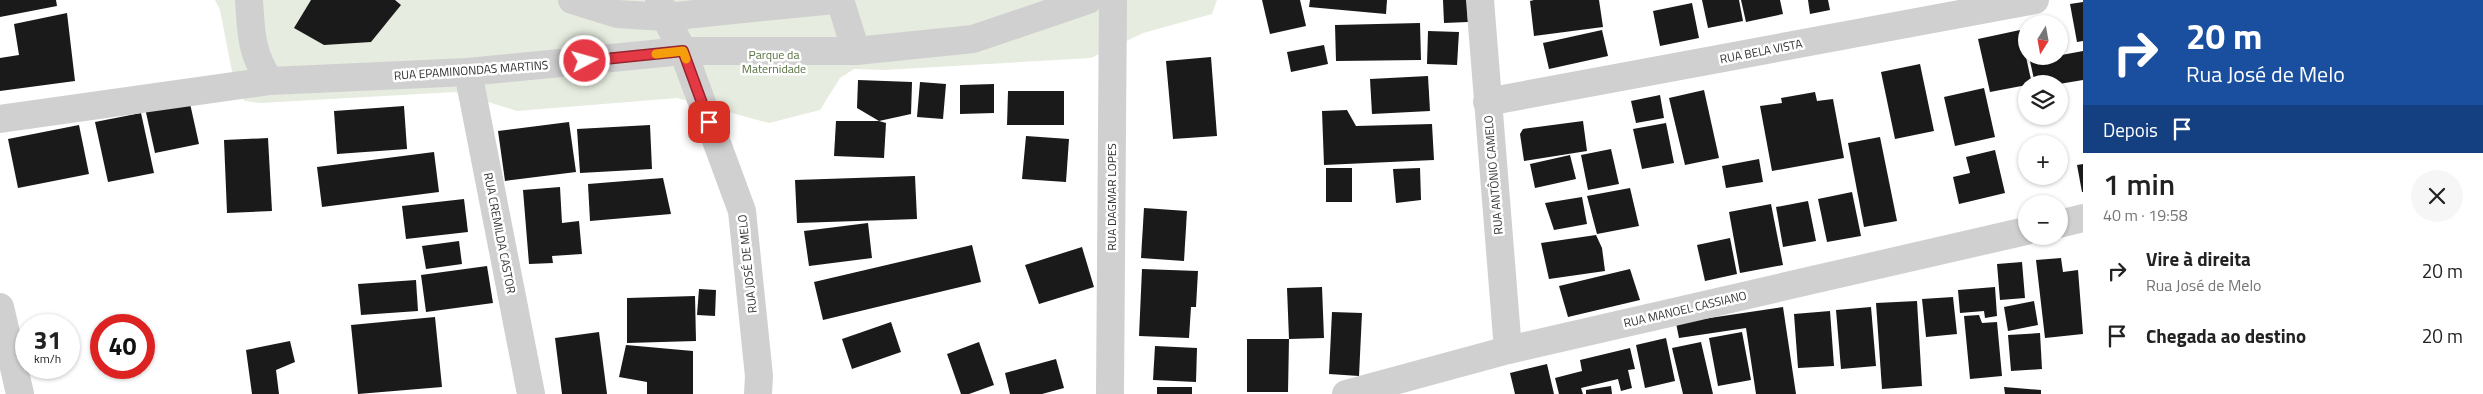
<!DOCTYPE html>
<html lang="pt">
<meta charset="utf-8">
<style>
:root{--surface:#fff;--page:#f6f6f6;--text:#222;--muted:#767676}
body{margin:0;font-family:"Titillium Web",sans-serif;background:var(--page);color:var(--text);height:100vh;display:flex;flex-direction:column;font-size:19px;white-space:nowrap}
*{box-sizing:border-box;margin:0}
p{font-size:16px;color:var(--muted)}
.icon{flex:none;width:28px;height:28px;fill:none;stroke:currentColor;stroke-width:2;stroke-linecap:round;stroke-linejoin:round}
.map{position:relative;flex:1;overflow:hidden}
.side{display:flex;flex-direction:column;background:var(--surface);width:400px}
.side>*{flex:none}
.hud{background:#1a4fa0;color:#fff;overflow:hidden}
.needle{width:32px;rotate:191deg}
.tools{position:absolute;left:2018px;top:15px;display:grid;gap:10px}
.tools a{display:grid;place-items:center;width:50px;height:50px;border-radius:50%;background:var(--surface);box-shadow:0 1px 4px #0004;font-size:25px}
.speed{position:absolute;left:15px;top:314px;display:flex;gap:10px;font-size:25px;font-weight:700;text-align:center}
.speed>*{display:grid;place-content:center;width:65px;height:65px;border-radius:50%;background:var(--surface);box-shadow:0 1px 4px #0004;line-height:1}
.speed small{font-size:12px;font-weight:400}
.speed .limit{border:8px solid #d22;background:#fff;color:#111}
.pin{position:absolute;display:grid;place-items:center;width:42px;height:42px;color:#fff;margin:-21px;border-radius:10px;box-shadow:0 2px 8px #0006}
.me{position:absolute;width:55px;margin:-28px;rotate:84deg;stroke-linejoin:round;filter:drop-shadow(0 0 4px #0008)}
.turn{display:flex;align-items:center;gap:18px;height:105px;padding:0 20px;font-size:22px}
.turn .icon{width:65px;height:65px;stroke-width:2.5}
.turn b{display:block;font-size:35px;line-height:42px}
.then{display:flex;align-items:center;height:48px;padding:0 20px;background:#0003;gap:10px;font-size:19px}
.round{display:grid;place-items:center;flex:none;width:52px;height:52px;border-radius:26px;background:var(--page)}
.head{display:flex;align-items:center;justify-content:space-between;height:85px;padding:0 20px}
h1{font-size:30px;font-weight:600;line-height:38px}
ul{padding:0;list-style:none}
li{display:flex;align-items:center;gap:15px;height:65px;padding:0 20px}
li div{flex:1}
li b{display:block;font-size:19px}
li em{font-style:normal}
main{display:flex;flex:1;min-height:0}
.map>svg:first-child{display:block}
.green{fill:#e6ecdf}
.building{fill:#1a1a1a}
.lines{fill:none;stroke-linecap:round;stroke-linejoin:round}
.minor{stroke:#d0d0d0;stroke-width:28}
.route-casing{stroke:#96252e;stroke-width:12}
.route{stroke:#e63946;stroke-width:9}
.slow{stroke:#f59e0b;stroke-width:9}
.labels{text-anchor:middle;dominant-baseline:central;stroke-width:5;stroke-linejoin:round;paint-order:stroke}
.street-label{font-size:12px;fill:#333;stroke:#fff}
.park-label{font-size:12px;fill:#56703f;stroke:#fff}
</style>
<main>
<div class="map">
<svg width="2083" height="394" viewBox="0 0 2083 394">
<rect width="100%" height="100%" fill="#fff"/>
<path class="green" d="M 215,0 L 1217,0 L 1212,14 L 1143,33 L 1091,58 L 884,70 L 854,69 L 840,78 L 820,110 L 769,123 L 677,98 L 517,111 L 455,92 L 260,103 L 245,101 L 236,92 L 220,10 Z"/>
<g class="building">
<path d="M 0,0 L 56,0 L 57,6 L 0,17 Z"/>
<path d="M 311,0 L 395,0 L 401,5 L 371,42 L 324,45 L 294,28 Z"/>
<path d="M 1262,0 L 1300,0 L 1306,26 L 1270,34 Z"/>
<path d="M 1310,0 L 1387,0 L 1386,14 L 1309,7 Z"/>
<path d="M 1443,0 L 1467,0 L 1468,22 L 1444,23 Z"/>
<path d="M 1534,0 L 1599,0 L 1603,27 L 1534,36 L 1530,1 Z"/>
<path d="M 1702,0 L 1739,0 L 1743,21 L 1708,28 Z"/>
<path d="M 1741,0 L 1780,0 L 1783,14 L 1746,22 Z"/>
<path d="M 1808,0 L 1828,0 L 1830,10 L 1810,14 Z"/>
<path d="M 2083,2 L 2083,41 L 2077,42 L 2070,4 Z"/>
<path d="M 1692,3 L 1699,38 L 1660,46 L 1653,11 Z"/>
<path d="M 67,13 L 75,81 L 0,91 L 0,58 L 19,55 L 14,24 Z"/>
<path d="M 1420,23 L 1421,60 L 1336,61 L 1335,25 Z"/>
<path d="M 1602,30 L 1608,56 L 1549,69 L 1543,43 Z"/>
<path d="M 2020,30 L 2032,84 L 1990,92 L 1978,39 Z"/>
<path d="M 1428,31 L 1459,32 L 1457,65 L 1427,64 Z"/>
<path d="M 1324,45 L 1328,64 L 1291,72 L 1287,52 Z"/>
<path d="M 2083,51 L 2083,80 L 2059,84 L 2035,84 L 2030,61 Z"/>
<path d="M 1211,57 L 1217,136 L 1173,139 L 1166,61 Z"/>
<path d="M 1920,64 L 1934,131 L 1895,139 L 1881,72 Z"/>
<path d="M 1428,76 L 1430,111 L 1372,114 L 1370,79 Z"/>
<path d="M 858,80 L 912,82 L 911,114 L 879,121 L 857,108 Z"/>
<path d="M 920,82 L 946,84 L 943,119 L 917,117 Z"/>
<path d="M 994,84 L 994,113 L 960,114 L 960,85 Z"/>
<path d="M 1984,88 L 1995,137 L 1955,146 L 1944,97 Z"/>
<path d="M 1704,90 L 1719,158 L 1685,165 L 1669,98 Z"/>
<path d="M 1008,91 L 1064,91 L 1064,125 L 1007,125 Z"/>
<path d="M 1815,92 L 1817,101 L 1833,99 L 1844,158 L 1772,171 L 1760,106 L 1782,103 L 1781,98 Z"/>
<path d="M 1660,95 L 1664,118 L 1636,123 L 1631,101 Z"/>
<path d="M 189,99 L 199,144 L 155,153 L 145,108 Z"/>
<path d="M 404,106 L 407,149 L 337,154 L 334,111 Z"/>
<path d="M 1347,110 L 1356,126 L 1432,124 L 1434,160 L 1324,165 L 1322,111 Z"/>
<path d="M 141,113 L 154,173 L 108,182 L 95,122 Z"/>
<path d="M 836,121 L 879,121 L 886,123 L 884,158 L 834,156 Z"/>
<path d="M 1583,121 L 1587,151 L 1524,161 L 1520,134 L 1523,129 Z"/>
<path d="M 569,122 L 576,172 L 505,181 L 498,131 Z"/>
<path d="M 1666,123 L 1674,163 L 1642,169 L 1633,129 Z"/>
<path d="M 79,125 L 89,174 L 18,188 L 8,139 Z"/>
<path d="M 650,125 L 652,169 L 580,173 L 577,129 Z"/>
<path d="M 1026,136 L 1069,139 L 1066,182 L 1022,179 Z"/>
<path d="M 1880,137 L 1897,221 L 1864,227 L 1848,143 Z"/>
<path d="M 268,138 L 272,211 L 227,213 L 224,140 Z"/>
<path d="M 1611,149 L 1619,184 L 1588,190 L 1581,155 Z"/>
<path d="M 1995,150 L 2005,193 L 1959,204 L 1953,177 L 1970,173 L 1966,157 Z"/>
<path d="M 434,152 L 439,192 L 322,207 L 317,167 Z"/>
<path d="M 1570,155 L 1576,179 L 1535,188 L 1530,164 Z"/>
<path d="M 1759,159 L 1763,182 L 1726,188 L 1722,166 Z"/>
<path d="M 2083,164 L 2083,192 L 2082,192 L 2077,165 Z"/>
<rect x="1326" y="168" width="26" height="34"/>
<path d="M 1420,168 L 1421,200 L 1396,203 L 1393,169 Z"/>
<path d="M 915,176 L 917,219 L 797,223 L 795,180 Z"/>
<path d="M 663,178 L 671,214 L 590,221 L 588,184 Z"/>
<path d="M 560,187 L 562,223 L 579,221 L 582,254 L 552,256 L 553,263 L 529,264 L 523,190 Z"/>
<path d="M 1630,188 L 1639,226 L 1597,234 L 1587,196 Z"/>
<path d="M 1852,192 L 1861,236 L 1827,242 L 1818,199 Z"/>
<path d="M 1582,197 L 1587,224 L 1554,230 L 1545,203 Z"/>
<path d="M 464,199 L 468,232 L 406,239 L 402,206 Z"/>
<path d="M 1808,201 L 1816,241 L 1783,247 L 1776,207 Z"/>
<path d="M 1771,204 L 1783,265 L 1740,273 L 1729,212 Z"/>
<path d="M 1144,208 L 1187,211 L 1184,261 L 1141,258 Z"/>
<path d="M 868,223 L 872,258 L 809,266 L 804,231 Z"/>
<path d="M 1596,235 L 1602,248 L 1605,271 L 1549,279 L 1541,243 Z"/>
<path d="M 1730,238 L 1737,274 L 1705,281 L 1697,245 Z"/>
<path d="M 459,241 L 462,264 L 426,269 L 422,246 Z"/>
<path d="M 972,245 L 981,282 L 823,320 L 814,282 Z"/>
<path d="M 1082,247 L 1094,287 L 1039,304 L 1025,265 Z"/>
<path d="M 2061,258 L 2063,272 L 2078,270 L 2083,334 L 2045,338 L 2036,260 Z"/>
<path d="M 2022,262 L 2025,298 L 2000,300 L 1997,264 Z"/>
<path d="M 487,266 L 493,303 L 426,312 L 421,275 Z"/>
<path d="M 1142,269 L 1198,271 L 1196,307 L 1191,307 L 1189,338 L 1139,336 Z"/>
<path d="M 1630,269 L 1640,300 L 1568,317 L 1559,286 Z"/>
<path d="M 416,280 L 418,311 L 361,315 L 358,284 Z"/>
<path d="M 1322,287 L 1324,338 L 1289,339 L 1287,288 Z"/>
<path d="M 1995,287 L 1997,316 L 1985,318 L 1984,311 L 1960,313 L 1958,290 Z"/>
<path d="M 699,289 L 716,290 L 715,316 L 697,315 Z"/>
<path d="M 695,296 L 696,341 L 627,343 L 627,298 Z"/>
<path d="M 1953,297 L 1957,334 L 1926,337 L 1922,299 Z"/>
<path d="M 1917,301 L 1922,386 L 1882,389 L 1876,303 Z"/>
<path d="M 2034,301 L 2038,325 L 2008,331 L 2004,307 Z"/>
<path d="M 1783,307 L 1796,394 L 1756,394 L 1746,328 L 1679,338 L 1676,323 Z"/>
<path d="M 1871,307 L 1876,366 L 1841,369 L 1836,310 Z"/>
<path d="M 1830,311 L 1834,366 L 1798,368 L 1794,314 Z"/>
<path d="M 1332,312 L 1362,313 L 1359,376 L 1329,374 Z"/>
<path d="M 1979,315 L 1982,323 L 1997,322 L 2002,376 L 1970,379 L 1964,316 Z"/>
<path d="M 435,317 L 442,387 L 358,394 L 351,325 Z"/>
<path d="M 891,322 L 901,352 L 852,369 L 842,339 Z"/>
<path d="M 599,332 L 607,394 L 562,394 L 555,338 Z"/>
<path d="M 1742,332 L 1751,380 L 1718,386 L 1709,338 Z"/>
<path d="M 2040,333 L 2042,369 L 2011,371 L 2008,335 Z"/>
<path d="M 1666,338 L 1675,381 L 1645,388 L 1636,345 Z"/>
<path d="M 1247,339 L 1289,339 L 1288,392 L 1247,392 Z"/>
<path d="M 290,341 L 295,362 L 276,370 L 279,394 L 252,394 L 246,350 Z"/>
<path d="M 979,342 L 994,385 L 969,394 L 961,394 L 947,354 Z"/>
<path d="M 1701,342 L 1713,394 L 1683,394 L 1672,348 Z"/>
<path d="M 626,345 L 693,351 L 693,394 L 647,394 L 647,382 L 619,377 Z"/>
<path d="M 1155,346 L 1197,348 L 1196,382 L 1153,380 Z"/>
<path d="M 1630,348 L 1635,369 L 1628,370 L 1632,388 L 1621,391 L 1618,379 L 1581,388 L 1583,394 L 1559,394 L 1555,378 L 1582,371 L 1580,360 Z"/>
<path d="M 1056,359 L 1064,388 L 1042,394 L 1010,394 L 1005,373 Z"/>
<path d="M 1547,364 L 1554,394 L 1515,394 L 1510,373 Z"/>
<path d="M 1611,386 L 1612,394 L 1586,394 L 1586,390 Z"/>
<rect x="1157" y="387" width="35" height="7"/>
<path d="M 2004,387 L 2041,390 L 2041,394 L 2005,394 Z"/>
</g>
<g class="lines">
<g class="minor">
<path d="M 249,0 C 251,32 251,54 270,81"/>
<path d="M 572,0 L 617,14 L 665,17 L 834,0"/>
<path d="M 659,0 L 665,17 L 683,51 L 742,211 L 759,376 L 758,394"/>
<path d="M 840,0 L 856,51"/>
<path d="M 1480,0 L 1508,350"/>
<path d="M 468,72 L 531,394"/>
<path d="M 1487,102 L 2035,0"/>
<path d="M 0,119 L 270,81 L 468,72 L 683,51 L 856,51 L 973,39 L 1088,0"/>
<path d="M 2059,224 L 2083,218"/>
<path d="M 0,307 L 20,394"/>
<path d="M 1110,394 L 1113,0"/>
<path d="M 1346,394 L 1508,350 L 2026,231"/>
</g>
</g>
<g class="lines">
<g class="route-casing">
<path id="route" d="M 585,61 L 683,51 L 709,122"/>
</g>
<use href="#route" class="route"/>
<path class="slow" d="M 656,54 L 683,51 L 686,59"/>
</g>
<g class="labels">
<g class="street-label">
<text transform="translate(1761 51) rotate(-11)">RUA BELA VISTA</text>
<text transform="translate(471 70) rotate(-4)">RUA EPAMINONDAS MARTINS</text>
<text transform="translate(1493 175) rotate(-95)">RUA ANTÔNIO CAMELO</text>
<text transform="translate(1111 197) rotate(-90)">RUA DAGMAR LOPES</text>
<text transform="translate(500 233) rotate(79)">RUA CREMILDA CASTOR</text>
<text transform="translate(747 264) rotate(-96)">RUA JOSÉ DE MELO</text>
<text transform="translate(1685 309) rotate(-13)">RUA MANOEL CASSIANO</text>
</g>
<g class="park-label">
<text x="774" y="54">Parque da<tspan x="774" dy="14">Maternidade</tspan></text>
</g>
</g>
</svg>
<div class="tools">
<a><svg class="needle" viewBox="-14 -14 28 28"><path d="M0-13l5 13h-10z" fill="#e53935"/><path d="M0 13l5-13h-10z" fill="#767676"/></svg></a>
<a><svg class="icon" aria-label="layers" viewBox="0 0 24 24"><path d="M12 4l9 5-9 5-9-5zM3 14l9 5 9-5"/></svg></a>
<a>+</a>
<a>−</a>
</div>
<div class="speed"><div>31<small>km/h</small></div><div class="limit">40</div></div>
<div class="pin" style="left:709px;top:122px;background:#d93025"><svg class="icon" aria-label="arrive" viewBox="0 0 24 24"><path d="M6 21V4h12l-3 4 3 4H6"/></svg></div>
<svg class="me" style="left:585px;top:61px" viewBox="-20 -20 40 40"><circle r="17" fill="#e63946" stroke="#fff" stroke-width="3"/><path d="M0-11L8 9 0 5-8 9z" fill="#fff"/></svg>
</div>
<section class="side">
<div class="hud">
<div class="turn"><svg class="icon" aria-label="right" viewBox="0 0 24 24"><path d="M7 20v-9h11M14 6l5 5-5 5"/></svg><div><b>20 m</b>Rua José de Melo</div></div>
<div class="then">Depois<svg class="icon" aria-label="arrive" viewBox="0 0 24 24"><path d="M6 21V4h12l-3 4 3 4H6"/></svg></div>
</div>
<div class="head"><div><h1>1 min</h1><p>40 m · 19:58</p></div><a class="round"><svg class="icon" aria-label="close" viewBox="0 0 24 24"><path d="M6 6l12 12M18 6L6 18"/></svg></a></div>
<ul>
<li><svg class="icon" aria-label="right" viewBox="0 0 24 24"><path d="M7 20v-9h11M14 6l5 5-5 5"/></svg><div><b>Vire à direita</b><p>Rua José de Melo</p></div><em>20 m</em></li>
<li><svg class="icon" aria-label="arrive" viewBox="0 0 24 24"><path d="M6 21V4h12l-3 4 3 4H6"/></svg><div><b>Chegada ao destino</b></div><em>20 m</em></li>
</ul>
</section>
</main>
